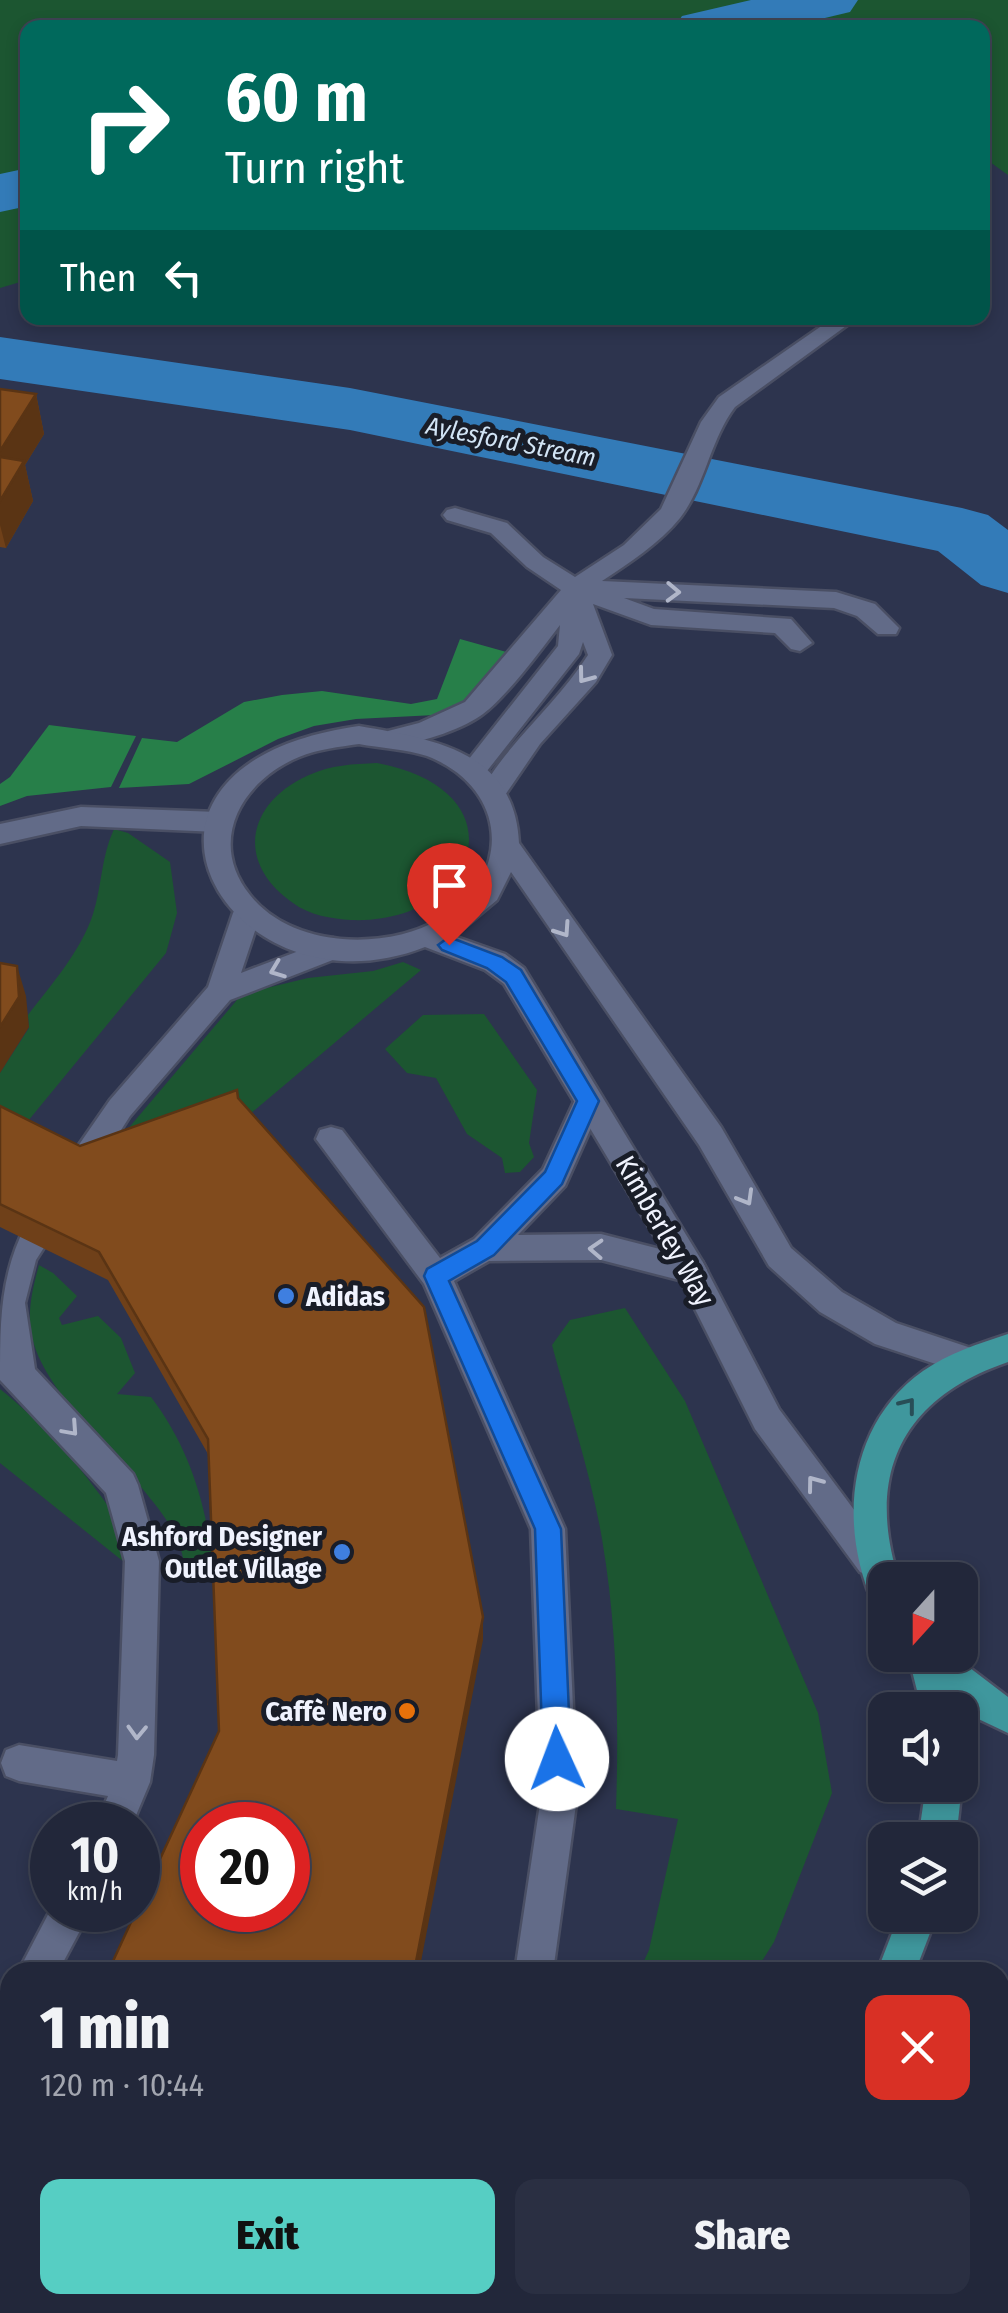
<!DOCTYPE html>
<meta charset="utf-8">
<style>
:root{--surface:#22273a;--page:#2a2f42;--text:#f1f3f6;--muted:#a2a5af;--line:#3f4454;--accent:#56cec3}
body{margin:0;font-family:"Fira Sans Condensed",sans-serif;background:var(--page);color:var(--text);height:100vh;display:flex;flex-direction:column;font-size:38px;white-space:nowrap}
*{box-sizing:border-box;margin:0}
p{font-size:32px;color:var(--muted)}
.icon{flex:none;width:55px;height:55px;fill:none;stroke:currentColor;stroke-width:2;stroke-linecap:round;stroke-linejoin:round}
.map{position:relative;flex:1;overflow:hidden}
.sheet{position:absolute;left:0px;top:1962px;width:1010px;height:352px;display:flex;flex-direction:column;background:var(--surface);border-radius:30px 30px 0 0;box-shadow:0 5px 15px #0003,0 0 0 2px var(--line)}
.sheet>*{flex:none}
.banner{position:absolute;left:20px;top:20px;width:970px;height:305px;border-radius:20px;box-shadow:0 5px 15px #0003,0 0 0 2px var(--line);background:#00695c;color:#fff;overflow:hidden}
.needle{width:65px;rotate:201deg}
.tools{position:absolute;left:868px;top:1562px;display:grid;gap:20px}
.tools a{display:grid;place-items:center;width:110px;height:110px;border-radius:20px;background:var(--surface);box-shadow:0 5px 15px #0003,0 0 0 2px var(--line);font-size:50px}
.speed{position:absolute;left:30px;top:1802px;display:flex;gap:20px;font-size:50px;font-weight:700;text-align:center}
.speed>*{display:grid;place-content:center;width:130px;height:130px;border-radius:50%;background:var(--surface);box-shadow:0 5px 15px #0003,0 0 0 2px var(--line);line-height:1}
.speed small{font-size:25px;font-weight:400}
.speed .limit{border:15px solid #d22;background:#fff;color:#111}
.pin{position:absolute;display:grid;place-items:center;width:85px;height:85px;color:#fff;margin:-102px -42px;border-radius:50% 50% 50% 0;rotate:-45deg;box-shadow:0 0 10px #0007}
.pin .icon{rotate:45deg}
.me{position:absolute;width:110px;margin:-55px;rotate:358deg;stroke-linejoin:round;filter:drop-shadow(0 0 8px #0008)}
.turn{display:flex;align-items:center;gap:35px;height:210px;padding:0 40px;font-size:45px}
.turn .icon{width:130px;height:130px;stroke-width:2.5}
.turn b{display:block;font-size:70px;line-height:85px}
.then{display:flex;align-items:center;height:95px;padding:0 40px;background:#0003;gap:20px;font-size:38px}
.round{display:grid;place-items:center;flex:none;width:105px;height:105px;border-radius:20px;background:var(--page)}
.summary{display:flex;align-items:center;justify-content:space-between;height:170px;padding:0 40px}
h1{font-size:60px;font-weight:800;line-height:75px}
.action{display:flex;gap:20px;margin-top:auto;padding:20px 40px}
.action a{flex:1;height:115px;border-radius:20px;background:var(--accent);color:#111;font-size:40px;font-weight:800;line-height:115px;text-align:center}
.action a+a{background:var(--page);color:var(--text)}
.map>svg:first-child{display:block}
.green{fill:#1c5631}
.forest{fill:#277f49}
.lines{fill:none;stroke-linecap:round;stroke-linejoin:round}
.river{fill:#337bb8;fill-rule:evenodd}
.service-casing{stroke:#4a4f64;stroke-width:5}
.minor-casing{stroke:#4a4f64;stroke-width:5}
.secondary-casing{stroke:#4a4f64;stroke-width:5}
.primary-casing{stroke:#4a4f64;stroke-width:5}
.service{fill:#626b88;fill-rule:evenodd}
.minor{fill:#626b88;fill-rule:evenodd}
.secondary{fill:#508192;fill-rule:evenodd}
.primary{fill:#3f979d;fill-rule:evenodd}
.wall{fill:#6f4019}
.shaded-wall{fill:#5a3414}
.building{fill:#814b1d;stroke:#5a3414;stroke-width:2.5;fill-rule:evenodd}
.oneway{stroke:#b0b6c9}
.oneway2{stroke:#284e57}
.route{fill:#1a73e8;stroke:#114b97;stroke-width:2.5}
.shop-dot{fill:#3f7fe0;stroke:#191d28;stroke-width:4}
.food-dot{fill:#e8710a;stroke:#191d28;stroke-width:4}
.labels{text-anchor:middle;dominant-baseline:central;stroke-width:10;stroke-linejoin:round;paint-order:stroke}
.far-water-label{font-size:25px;font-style:italic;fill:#d2e4f5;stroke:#191d28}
.street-label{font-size:28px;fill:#f0f3fe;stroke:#191d28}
.poi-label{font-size:28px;font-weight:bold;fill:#f0f3fe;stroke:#191d28;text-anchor:end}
</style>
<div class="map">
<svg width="1008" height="2313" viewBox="0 0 1008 2313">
<rect width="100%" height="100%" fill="#2d344e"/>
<g class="green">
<path d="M 0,0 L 1008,0 L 1008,175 L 983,157 L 982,28 L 28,28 L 27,280 L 0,288 Z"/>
<path d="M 377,763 C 526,791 477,925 351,920 C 332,919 309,915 293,903 C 235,863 246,803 309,775 C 331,765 353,764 377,763 Z"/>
<path d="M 114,829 L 128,833 L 170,862 L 177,913 L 166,953 L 14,1138 L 0,1131 L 0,1073 L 29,1028 L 28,1015 C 51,985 81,951 93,914 C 102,885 101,857 114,829 Z"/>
<path d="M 403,962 L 421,970 L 243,1120 L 88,1176 L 242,994 L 308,978 L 373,971 Z"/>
<path d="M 484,1014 L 537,1090 L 529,1143 L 534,1157 L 520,1172 L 505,1173 L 502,1158 L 467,1134 L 436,1078 L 407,1073 L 385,1049 L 423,1015 Z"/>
<path d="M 39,1265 L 53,1273 L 77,1296 L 59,1318 L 62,1325 L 98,1316 L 121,1338 L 135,1373 L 117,1394 L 151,1397 C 189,1447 205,1501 213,1562 L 184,1565 C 182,1541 168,1521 154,1503 C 120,1458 47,1394 33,1341 C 26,1316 32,1290 39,1265 Z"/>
<path d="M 625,1308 L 685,1401 L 818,1713 L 832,1793 L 774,1942 L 755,1972 L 639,1972 L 649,1950 L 678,1819 L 616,1809 C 619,1720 617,1626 602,1539 C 591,1474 569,1409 552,1345 L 570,1320 Z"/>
<path d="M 0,1389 C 54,1432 96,1485 133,1543 L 126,1584 L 124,1562 L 0,1463 Z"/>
</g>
<g class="forest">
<path d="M 460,639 L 510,653 L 470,698 L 435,715 L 356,719 L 314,726 L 278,739 L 189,784 L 119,788 L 142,738 L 177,742 L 244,702 L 282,695 L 322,691 L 411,704 L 437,699 Z"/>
<path d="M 49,725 L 136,736 L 111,787 L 27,796 L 0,806 L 0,784 L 10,777 Z"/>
</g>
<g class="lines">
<g class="river">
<path d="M 751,0 L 858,0 L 850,12 L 783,28 L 674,28 L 682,16 Z"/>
<path d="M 28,168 L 28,206 L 0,212 L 0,174 Z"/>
<path d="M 0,337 L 350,388 L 962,508 L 988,515 L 1008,530 L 1008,593 L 981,585 L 938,551 L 350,430 L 0,379 Z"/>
</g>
<g class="service-casing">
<g id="service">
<path d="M 833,318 L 857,318 L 735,407 C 710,440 705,486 680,518 C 659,544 629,563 602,581 L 836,592 L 875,604 L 899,628 L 896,634 L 878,634 L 857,616 L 834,608 L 624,598 L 654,609 L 791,619 L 812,643 L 800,651 L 791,649 L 775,633 L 651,625 L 593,604 L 612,655 L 596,682 L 540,744 L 503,798 L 485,798 L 481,791 C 510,740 557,704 588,655 L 583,642 L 579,654 L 483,776 L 465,776 L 461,769 L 558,646 L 560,625 C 541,650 506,697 483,714 C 465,728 409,749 388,743 L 384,737 L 388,731 L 419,723 L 465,702 L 561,590 L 527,567 L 491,533 L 447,520 L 443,515 L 447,510 L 455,508 L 507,523 L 543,557 L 575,577 L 624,545 L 661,509 L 701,422 L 719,397 Z"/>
<path d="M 81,807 L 218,812 L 227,815 L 231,822 L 227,829 L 218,832 L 81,826 L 0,844 L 0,824 Z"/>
<path d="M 247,903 L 257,906 L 261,913 L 241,973 L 333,938 L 343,942 L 347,949 L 343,956 L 230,1000 L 130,1116 L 89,1180 L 78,1183 L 67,1180 L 63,1171 L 67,1162 L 110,1100 L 208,987 L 233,913 L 237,906 Z"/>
<path d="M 588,1089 L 598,1093 L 603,1101 L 565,1186 L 518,1235 L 601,1234 L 691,1257 L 702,1261 L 707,1270 L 702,1279 L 691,1283 L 601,1260 L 489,1261 L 454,1281 L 565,1529 L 577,1797 L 553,1972 L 515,1972 L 541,1797 L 531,1529 L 424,1284 L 316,1139 L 320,1130 L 331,1127 L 342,1130 L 440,1258 L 474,1239 L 543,1169 L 578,1093 Z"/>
<path d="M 53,1197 L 64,1201 L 68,1210 L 36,1260 L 25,1303 L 35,1369 L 133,1474 L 138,1485 L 159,1561 L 154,1755 L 150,1782 L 132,1825 L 96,1825 L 108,1796 L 19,1781 L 6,1776 L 1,1763 L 6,1750 L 19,1745 L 117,1761 L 118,1755 L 125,1561 L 106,1493 L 0,1380 C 0,1322 0,1275 26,1225 C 34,1213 39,1202 53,1197 Z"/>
<path d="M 52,1907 L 91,1910 L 58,1972 L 18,1972 Z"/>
<path d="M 10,1991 L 10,2038 L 0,2043 L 0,1995 Z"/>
<path d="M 364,2305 L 407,2305 L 404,2313 L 361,2313 Z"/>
</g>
</g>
<g class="minor-casing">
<path id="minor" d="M 359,726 C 433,739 515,751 519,843 L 721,1127 L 791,1248 L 842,1292 L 896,1323 L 977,1350 L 982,1360 L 977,1370 L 966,1374 L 875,1344 L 820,1312 L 769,1266 L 699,1145 L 511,872 L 497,900 L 454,936 L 505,954 L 524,968 L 702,1261 L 779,1409 L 884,1550 L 889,1561 L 884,1572 L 872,1577 L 860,1572 L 755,1429 L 680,1279 L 504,984 L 485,970 L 425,947 C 230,1024 76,766 359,726 ZM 359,744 C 380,748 406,749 427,756 C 507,787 515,875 440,919 C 385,951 292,948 250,895 C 207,842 241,781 299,757 C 318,749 339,747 359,744 Z"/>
</g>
<g class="secondary-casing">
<path id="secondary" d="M 1008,2092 L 1008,2138 L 1000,2141 L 1000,2095 Z"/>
</g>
<g class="primary-casing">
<g id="primary">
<path d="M 1008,1334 L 1008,1362 C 902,1398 865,1474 899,1580 L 885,1580 L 885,1607 L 873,1603 C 838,1524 848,1424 923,1371 C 949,1353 978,1344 1008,1334 Z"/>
<path d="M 908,1655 L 953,1655 L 1008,1697 L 1008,1733 L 970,1715 L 957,1704 L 958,1710 L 922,1710 Z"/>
<path d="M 960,1780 L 962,1785 L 956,1840 L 918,1840 L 926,1785 L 960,1785 Z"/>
<path d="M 899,1915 L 937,1915 L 915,1972 L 877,1972 Z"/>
<path d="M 1008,2043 L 1008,2096 L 1000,2099 L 1000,2047 Z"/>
<path d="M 701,2305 L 745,2305 L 742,2313 L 698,2313 Z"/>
<path d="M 858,2305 L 902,2305 L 899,2313 L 855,2313 Z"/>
</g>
</g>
<use href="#service" class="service"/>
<use href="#minor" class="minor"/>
<use href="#secondary" class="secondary"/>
<use href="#primary" class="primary"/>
</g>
<g class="wall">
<path d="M 0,389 L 36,394 L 44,434 L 25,465 L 33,501 L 6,548 L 0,547 Z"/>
<path d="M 239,1098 L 483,1617 L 483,1640 L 219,1731 L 208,1454 L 108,1280 L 0,1227 L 0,1106 L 80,1146 Z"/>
</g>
<g class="shaded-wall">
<path d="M 36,394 L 44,434 L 25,465 L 33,501 L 6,548 L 0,525 L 0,451 Z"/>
<path d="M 17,966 L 26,996 L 29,1027 L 0,1073 L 0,1027 Z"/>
<path d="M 483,1617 L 483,1640 L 419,1972 L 414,1972 Z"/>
<path d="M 216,2305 L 229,2305 L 224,2313 L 211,2313 Z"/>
</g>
<g class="building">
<path d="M 0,389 L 36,394 L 0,451 Z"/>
<path d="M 0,457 L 24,461 L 0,501 Z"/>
<path d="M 0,963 L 17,966 L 19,997 L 0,1027 Z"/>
<path d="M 237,1090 L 238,1098 L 424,1307 L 483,1617 L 414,1972 L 108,1972 L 219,1731 L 208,1439 L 99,1252 L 0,1204 L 0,1106 L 80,1146 ZM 202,1825 L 288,1825 L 288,1910 L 202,1910 Z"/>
<path d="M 10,2127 L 10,2305 L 216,2305 L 211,2313 L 0,2313 L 0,2140 Z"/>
</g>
<defs><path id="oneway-chevron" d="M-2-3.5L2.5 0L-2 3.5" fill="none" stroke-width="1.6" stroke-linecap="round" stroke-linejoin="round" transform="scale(2.5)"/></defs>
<g class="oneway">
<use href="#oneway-chevron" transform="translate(673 592) rotate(2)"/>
<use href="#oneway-chevron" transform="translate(585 676) rotate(127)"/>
<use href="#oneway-chevron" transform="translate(563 930) rotate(56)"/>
<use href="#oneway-chevron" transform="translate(277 970) rotate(159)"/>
<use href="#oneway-chevron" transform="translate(746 1198) rotate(60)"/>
<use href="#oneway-chevron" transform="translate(596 1249) rotate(-177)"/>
<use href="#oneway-chevron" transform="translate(71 1429) rotate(48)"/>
<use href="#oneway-chevron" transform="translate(814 1483) rotate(-127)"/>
<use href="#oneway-chevron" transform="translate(137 1732) rotate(92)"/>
</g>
<use class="oneway2" href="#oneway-chevron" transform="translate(908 1405) rotate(-52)"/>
<path class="route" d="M 449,937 L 502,957 L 521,970 L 599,1101 L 562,1184 L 494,1255 L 449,1281 L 561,1529 L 571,1759 L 567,1768 L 557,1772 L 547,1768 L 543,1759 L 535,1529 L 424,1276 L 427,1269 L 477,1241 L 545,1172 L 577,1101 L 506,982 L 487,968 L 442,950 L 438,945 Z"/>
<g class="shop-dot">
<circle cx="286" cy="1296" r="10"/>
<circle cx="342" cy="1552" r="10"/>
</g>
<circle class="food-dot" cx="407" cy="1711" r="10"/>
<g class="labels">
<g class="far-water-label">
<text transform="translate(511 442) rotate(11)">Aylesford Stream</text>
</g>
<g class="street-label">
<text transform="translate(665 1231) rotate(60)">Kimberley Way</text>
</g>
<g class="poi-label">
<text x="306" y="1296" text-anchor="start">Adidas</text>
<text x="322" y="1536">Ashford Designer<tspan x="322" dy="32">Outlet Village</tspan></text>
<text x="387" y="1711">Caffè Nero</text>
</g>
</g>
</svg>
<div class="tools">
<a><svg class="needle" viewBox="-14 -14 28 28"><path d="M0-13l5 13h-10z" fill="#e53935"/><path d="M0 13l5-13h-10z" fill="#a2a5af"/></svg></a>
<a><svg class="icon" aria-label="sound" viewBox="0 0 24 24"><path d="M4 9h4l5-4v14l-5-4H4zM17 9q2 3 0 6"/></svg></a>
<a><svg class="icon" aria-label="layers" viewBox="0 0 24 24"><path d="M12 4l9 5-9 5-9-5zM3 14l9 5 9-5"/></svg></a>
</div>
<div class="speed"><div>10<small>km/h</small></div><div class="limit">20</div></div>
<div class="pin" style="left:449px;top:945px;background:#d93025"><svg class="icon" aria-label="arrive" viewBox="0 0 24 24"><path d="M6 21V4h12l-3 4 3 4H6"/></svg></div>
<svg class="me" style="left:557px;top:1759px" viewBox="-20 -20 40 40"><circle r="19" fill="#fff"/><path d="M0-13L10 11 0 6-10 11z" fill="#1a73e8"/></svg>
<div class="banner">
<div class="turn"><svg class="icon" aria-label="right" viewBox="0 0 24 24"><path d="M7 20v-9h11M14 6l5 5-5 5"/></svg><div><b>60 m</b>Turn right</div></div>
<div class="then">Then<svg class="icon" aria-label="left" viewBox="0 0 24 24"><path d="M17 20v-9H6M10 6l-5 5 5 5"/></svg></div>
</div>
<section class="sheet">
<div class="summary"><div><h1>1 min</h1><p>120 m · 10:44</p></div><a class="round" style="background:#d93025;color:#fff"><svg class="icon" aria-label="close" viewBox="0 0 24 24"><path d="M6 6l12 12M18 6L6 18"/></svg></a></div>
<div class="action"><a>Exit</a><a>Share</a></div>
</section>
</div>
